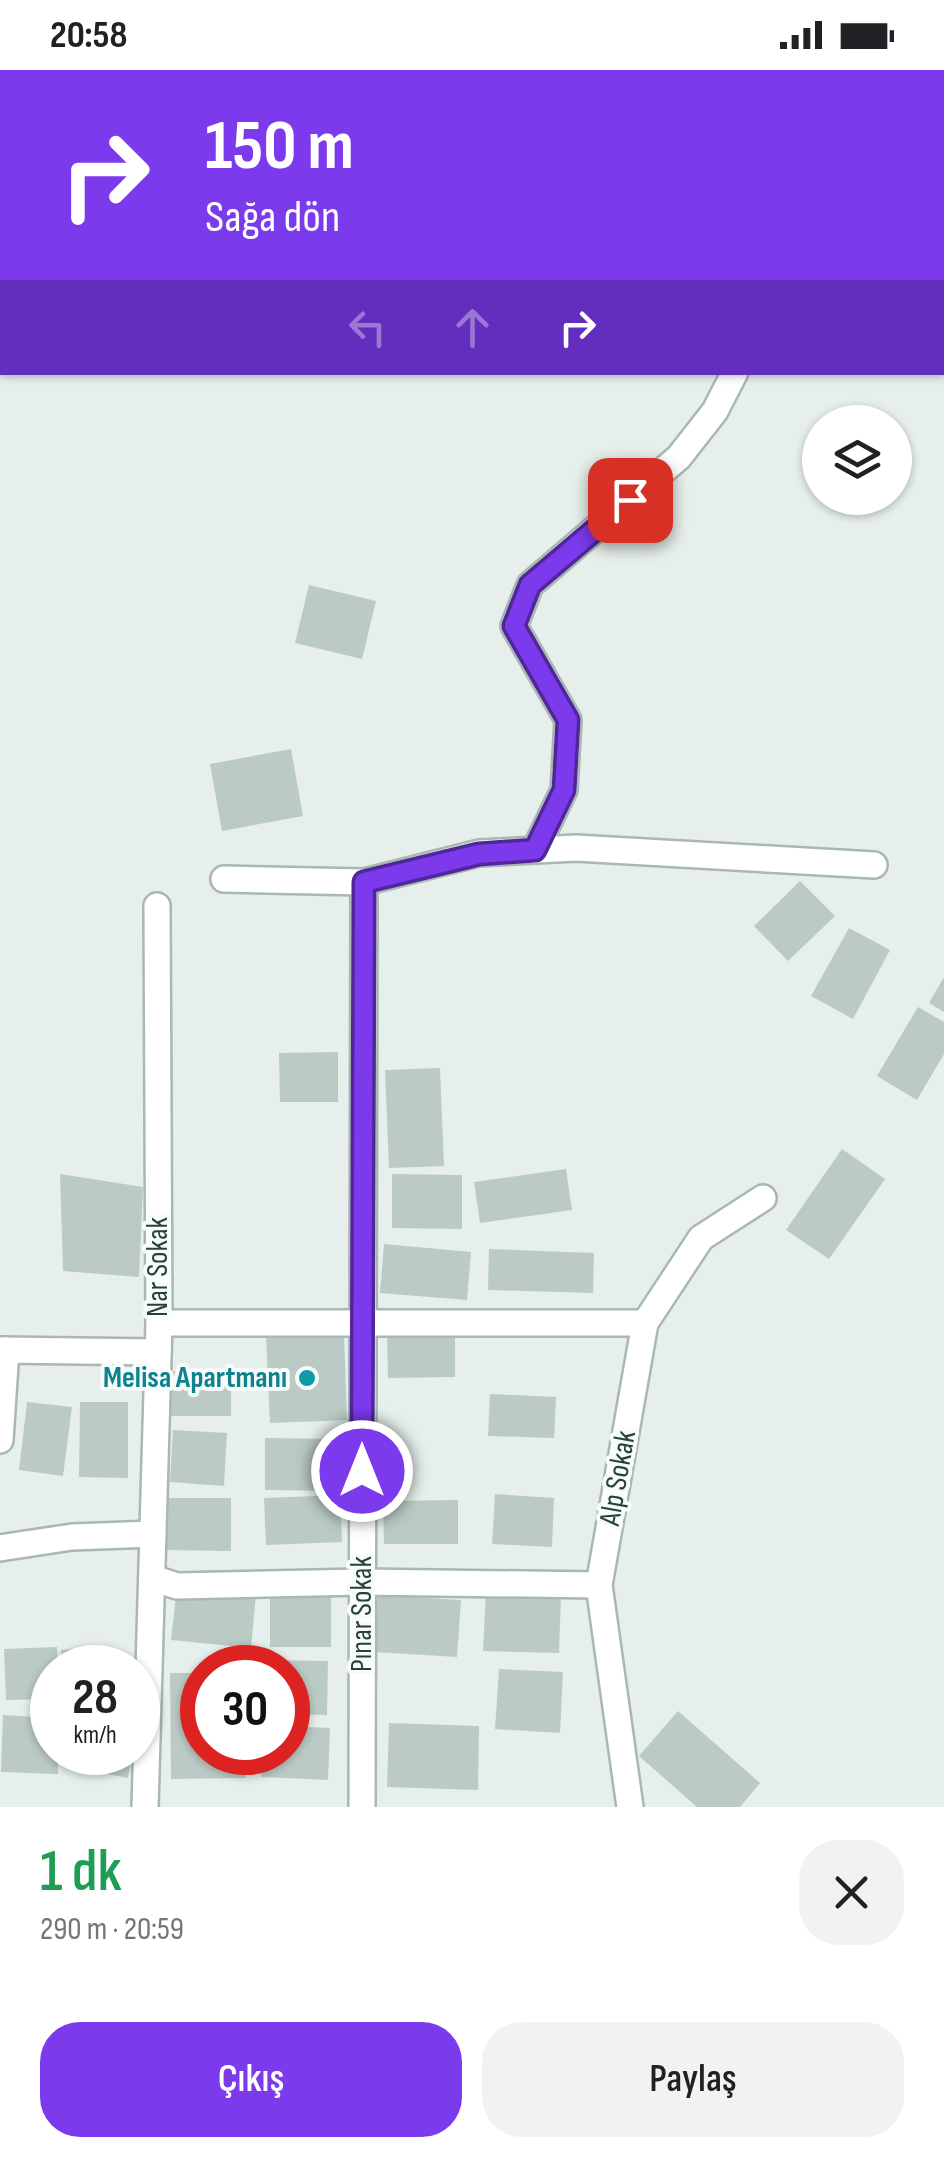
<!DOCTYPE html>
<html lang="tr">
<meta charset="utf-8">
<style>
:root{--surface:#fff;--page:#f2f2f2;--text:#202124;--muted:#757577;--accent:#7c3aed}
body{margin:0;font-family:"Sofia Sans Condensed",sans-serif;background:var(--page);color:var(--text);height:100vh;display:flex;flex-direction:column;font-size:38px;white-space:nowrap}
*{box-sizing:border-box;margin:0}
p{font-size:32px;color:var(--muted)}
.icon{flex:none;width:55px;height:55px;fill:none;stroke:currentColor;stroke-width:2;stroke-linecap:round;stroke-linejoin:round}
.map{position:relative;height:1737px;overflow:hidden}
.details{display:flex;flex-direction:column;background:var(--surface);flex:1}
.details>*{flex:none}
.hud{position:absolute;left:0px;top:0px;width:945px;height:305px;box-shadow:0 2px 8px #0004;background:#7c3aed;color:#fff;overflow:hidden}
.fabs{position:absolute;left:802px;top:335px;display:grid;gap:20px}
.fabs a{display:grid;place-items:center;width:110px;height:110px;border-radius:50%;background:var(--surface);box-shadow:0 2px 8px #0004;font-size:50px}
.speed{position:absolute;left:30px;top:1575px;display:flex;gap:20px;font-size:50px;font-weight:700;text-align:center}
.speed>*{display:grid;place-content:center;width:130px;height:130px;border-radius:50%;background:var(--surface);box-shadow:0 2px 8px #0004;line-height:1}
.speed small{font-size:25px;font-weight:400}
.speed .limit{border:15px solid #d22;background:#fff;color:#111}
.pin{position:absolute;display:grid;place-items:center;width:85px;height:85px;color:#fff;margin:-42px;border-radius:20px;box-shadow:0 5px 15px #0006}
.me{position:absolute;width:110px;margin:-55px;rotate:0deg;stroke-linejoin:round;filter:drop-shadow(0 0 8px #0008)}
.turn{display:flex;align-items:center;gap:35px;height:210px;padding:0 40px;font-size:45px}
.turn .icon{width:130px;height:130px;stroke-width:2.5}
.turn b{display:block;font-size:70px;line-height:85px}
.lanes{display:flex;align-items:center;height:95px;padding:0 40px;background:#0003;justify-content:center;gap:50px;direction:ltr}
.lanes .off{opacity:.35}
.round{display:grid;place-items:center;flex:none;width:105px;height:105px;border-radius:40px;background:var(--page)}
.headline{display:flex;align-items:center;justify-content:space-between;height:170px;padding:0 40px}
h1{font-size:60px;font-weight:600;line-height:75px;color:#1e9e55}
.button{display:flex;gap:20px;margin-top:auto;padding:20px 40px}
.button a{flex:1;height:115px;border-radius:40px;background:var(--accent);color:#fff;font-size:40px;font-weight:600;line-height:115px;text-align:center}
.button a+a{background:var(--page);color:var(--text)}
.status{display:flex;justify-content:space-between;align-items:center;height:70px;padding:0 50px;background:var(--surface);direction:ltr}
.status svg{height:28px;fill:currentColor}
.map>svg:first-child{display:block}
.building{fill:#bbcac4}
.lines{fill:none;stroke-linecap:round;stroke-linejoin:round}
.minor-casing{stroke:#a8b8b2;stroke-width:30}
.minor{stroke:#fff;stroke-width:25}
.route-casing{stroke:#51269a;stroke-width:25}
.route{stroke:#7c3aed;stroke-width:18}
.culture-dot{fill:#0f9aa8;stroke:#f7fbf9;stroke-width:4}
.labels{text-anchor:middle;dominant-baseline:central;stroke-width:8;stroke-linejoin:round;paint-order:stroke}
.street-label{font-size:30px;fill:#24423a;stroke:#f7fbf9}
.culture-label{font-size:30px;font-weight:bold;fill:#0d838f;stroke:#f7fbf9;text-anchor:end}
</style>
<div class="status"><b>20:58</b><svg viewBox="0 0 49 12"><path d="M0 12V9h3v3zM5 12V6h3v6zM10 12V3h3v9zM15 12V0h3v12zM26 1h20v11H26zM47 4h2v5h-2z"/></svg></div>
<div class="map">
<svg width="944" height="1737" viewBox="0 0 944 1737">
<rect width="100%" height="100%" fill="#e6efeb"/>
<g class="building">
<path d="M 309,515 L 376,531 L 362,589 L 295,573 Z"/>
<path d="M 291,679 L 303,746 L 222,761 L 210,694 Z"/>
<path d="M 800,811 L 835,846 L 788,891 L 754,856 Z"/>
<path d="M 849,858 L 890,880 L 853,949 L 811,926 Z"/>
<path d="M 944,907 L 944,942 L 929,933 Z"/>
<path d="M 918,937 L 944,952 L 944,984 L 917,1030 L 877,1006 Z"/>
<path d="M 338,982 L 338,1032 L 280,1032 L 279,983 Z"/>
<path d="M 440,998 L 444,1096 L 389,1098 L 385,1000 Z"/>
<path d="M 842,1079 L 885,1109 L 829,1189 L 786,1160 Z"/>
<path d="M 566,1099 L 572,1140 L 480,1153 L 474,1112 Z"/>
<path d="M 60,1104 L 143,1117 L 139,1207 L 63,1201 Z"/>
<path d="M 392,1104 L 462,1105 L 462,1159 L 392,1158 Z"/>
<path d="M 384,1174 L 471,1182 L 467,1230 L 380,1223 Z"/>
<path d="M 489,1179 L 594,1183 L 593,1223 L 488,1220 Z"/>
<path d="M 455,1259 L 455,1307 L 388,1308 L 387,1260 Z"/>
<path d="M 344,1264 L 347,1350 L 270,1353 L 266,1266 Z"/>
<rect x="165" y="1301" width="66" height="45"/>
<path d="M 490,1324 L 556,1327 L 554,1368 L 488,1366 Z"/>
<path d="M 27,1332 L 72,1337 L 63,1406 L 19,1400 Z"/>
<path d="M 80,1332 L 128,1332 L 128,1408 L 79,1407 Z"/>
<path d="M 173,1360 L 227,1363 L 224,1416 L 170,1412 Z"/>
<path d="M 265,1368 L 338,1369 L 338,1421 L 265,1420 Z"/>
<path d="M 495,1424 L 554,1428 L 552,1477 L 492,1474 Z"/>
<path d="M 340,1425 L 342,1472 L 266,1475 L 264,1428 Z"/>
<path d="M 164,1428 L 231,1428 L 231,1481 L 164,1480 Z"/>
<path d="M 458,1430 L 458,1474 L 384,1474 L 383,1431 Z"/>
<path d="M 177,1516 L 256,1524 L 251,1578 L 171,1570 Z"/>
<path d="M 486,1522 L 561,1525 L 559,1583 L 483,1581 Z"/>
<path d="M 378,1525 L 461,1530 L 457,1587 L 375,1582 Z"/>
<path d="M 270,1526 L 331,1527 L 331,1577 L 270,1577 Z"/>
<path d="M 57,1577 L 58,1598 L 52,1598 L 52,1629 L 6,1630 L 4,1579 Z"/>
<path d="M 112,1577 L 114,1598 L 63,1598 L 61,1580 Z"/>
<path d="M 256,1590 L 328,1591 L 327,1645 L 288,1644 L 288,1598 L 256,1598 Z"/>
<path d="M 499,1599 L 563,1602 L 560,1663 L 495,1659 Z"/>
<path d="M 170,1603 L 202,1603 L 202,1682 L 245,1682 L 246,1708 L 171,1709 Z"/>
<path d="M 678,1641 L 760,1713 L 740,1737 L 697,1737 L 639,1686 Z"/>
<path d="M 3,1645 L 52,1648 L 52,1682 L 58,1682 L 58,1704 L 1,1702 Z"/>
<path d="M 389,1653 L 479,1656 L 478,1720 L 387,1717 Z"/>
<path d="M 288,1656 L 330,1658 L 328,1710 L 261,1707 L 262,1682 L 288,1682 Z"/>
<path d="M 75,1682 L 133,1682 L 128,1708 L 72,1697 Z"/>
</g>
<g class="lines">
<g class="minor-casing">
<g id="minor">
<path d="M 914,2 L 918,0"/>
<path d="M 942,62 L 944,63"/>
<path d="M 535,780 L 564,720 L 568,650 L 514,556 L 530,515 L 679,387 L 715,341 L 735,302"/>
<path d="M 224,809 L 364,812 L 479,783 L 576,778 L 874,795"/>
<path d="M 159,1253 L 645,1253"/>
<path d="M 0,1280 L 158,1282"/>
<path d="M 0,1370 L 6,1280"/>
<path d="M 0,1478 L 72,1467 L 153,1464"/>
<path d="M 152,1508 L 177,1516 L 361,1512 L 599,1515"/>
<path d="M 145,1737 L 159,1253 L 157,836"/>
<path d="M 362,1737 L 364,812"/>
<path d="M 630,1737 L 599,1515 L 645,1253 L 701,1168 L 763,1128"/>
</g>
</g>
<use href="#minor" class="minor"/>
</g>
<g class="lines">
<g class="route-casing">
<path id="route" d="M 362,1401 L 364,812 L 479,784 L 535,780 L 564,720 L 568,650 L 514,556 L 530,515 L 630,430"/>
</g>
<use href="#route" class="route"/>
</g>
<circle class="culture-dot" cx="307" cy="1308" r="10"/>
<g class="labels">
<g class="street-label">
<text transform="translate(158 1197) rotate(-90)">Nar Sokak</text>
<text transform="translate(618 1408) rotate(-80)">Alp Sokak</text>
<text transform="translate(362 1544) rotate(-90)">Pınar Sokak</text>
</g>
<g class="culture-label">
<text x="287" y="1308">Melisa Apartmanı</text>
</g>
</g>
</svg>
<div class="fabs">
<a><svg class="icon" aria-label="layers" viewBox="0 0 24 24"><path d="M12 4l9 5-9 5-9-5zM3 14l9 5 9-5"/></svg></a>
</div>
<div class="speed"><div>28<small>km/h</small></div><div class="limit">30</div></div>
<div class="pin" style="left:630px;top:430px;background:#d93025"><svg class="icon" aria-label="arrive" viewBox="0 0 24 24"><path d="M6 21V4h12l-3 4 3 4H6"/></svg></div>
<svg class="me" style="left:362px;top:1401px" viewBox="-20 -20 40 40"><circle r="17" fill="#7c3aed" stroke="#fff" stroke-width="3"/><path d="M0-11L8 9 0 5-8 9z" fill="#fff"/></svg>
<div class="hud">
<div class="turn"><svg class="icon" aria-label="right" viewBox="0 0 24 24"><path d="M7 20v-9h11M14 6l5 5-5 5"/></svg><div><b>150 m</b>Sağa dön</div></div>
<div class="lanes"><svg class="icon off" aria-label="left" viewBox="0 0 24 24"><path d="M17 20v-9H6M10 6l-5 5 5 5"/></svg><svg class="icon off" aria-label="ahead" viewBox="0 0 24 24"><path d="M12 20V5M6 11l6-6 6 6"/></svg><svg class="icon" aria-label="right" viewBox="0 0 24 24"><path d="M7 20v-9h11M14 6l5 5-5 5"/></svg></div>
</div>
</div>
<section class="details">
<div class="headline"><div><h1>1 dk</h1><p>290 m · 20:59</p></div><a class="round"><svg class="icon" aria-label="close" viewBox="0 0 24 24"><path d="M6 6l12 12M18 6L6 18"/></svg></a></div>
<div class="button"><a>Çıkış</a><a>Paylaş</a></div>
</section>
